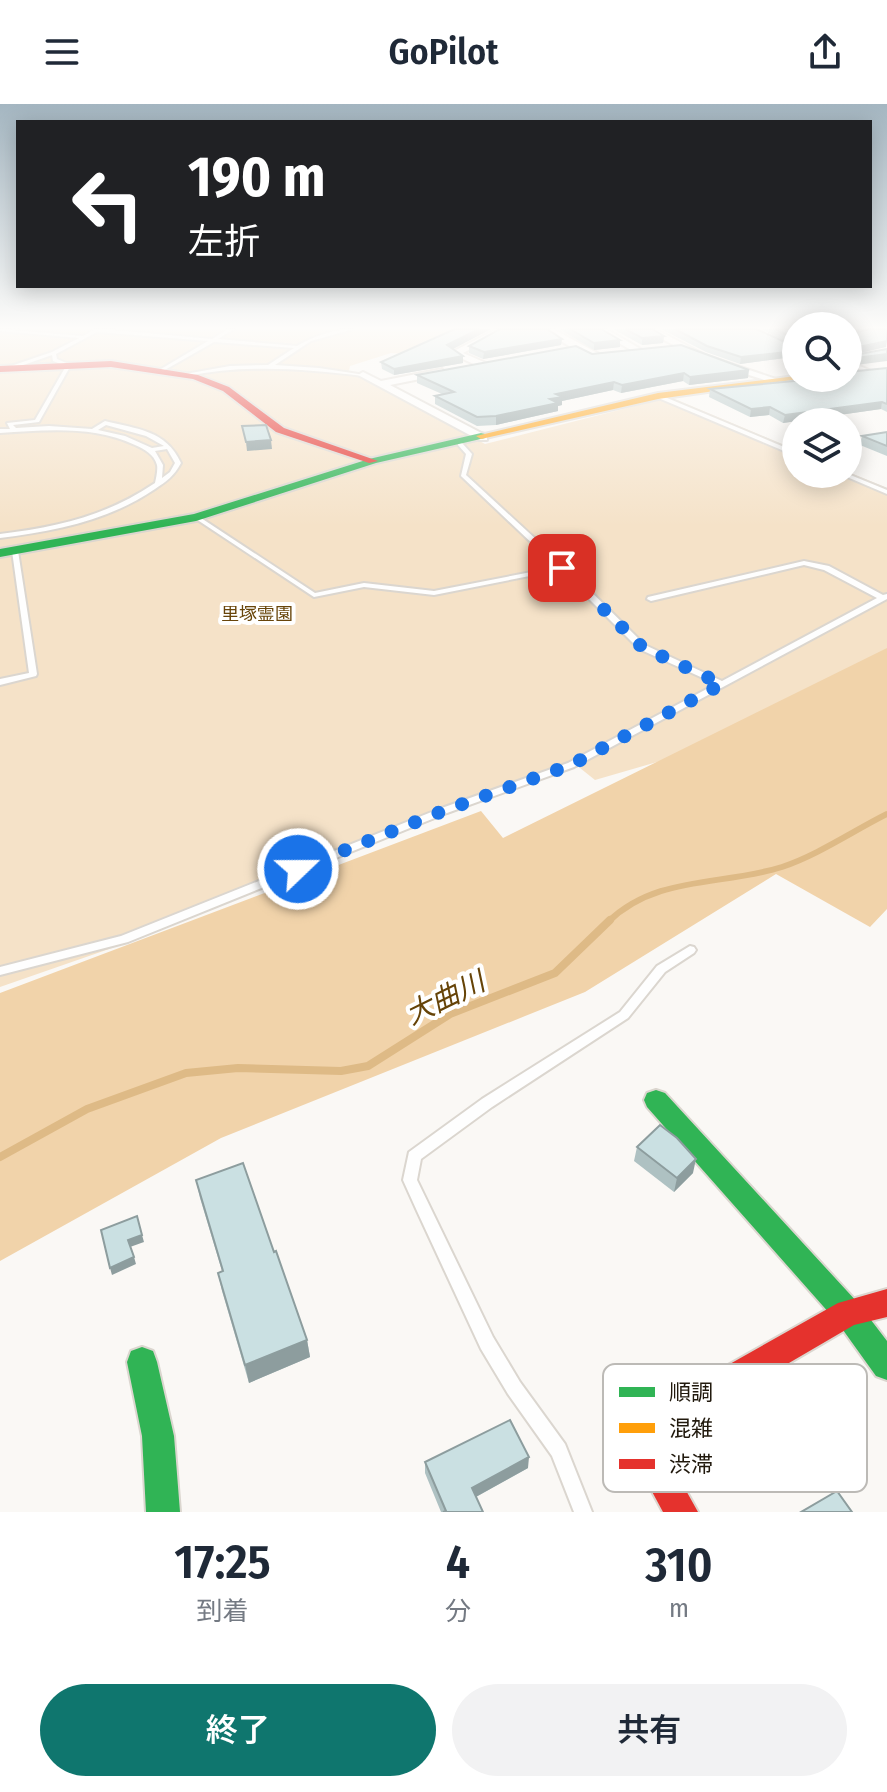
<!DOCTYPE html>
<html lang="ja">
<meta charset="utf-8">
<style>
:root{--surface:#fff;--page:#f2f2f3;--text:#1f2937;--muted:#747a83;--accent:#0f766e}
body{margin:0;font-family:"Fira Sans Condensed","Noto Sans JP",sans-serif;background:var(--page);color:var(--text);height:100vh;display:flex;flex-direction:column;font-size:30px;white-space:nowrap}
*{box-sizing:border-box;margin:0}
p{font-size:26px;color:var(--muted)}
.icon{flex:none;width:44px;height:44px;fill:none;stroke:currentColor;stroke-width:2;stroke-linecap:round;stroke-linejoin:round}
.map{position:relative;height:1408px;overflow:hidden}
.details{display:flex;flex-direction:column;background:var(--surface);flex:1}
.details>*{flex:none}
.guide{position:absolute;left:16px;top:16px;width:856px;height:168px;border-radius:0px;box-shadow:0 4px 20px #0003;background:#202124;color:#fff;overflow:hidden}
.buttons{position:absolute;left:782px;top:208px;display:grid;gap:16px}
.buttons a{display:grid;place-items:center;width:80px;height:80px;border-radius:50%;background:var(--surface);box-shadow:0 4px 20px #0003;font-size:40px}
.pin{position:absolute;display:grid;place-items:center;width:68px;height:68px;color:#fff;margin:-34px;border-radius:16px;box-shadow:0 4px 12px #0006}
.me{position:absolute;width:88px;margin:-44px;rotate:68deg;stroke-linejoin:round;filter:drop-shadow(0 0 6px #0008)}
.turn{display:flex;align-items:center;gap:28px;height:168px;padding:0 40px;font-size:36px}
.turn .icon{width:104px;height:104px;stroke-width:2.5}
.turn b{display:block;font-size:56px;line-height:68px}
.eta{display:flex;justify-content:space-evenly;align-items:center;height:136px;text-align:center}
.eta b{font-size:48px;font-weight:600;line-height:56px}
.action{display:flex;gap:16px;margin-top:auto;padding:16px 40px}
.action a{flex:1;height:92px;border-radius:48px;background:var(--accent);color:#fff;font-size:32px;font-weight:600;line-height:92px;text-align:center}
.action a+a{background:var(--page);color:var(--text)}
header{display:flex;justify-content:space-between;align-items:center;height:104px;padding:0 40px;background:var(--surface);font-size:36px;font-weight:600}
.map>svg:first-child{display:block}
.green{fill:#f5e2c8}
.forest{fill:#f1d3aa}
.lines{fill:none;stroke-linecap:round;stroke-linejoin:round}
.stream-far1{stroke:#deba86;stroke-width:6}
.stream{stroke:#deba86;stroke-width:8}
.lane-casing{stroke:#dbd6cf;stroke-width:4}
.street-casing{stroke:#dbd6cf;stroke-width:4}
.fast-casing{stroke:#dbd6cf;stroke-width:4}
.slow-casing{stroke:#dbd6cf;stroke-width:4}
.jam-casing{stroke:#dbd6cf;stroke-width:4}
.lane{fill:#fefefe;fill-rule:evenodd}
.street{fill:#fefefe;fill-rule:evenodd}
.fast{fill:#30b455;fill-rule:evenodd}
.slow{fill:#ff9f0a;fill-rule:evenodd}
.jam{fill:#e5322d;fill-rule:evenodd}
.wall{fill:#aec1c2}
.shaded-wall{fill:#8d9d9e}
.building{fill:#cae0e2;stroke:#8d9d9e;stroke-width:2}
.route{stroke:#1a73e8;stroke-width:14;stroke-dasharray:0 25.2}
.labels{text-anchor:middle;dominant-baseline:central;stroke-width:8;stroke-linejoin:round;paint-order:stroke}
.far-park-label{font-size:18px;fill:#68450a;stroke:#fff}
.near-water-label{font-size:28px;font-style:italic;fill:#664307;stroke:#fff}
.key{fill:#fff;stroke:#bcbab6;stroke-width:2}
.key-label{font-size:22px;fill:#21190d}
</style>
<header><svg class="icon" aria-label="menu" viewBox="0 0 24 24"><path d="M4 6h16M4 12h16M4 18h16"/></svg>GoPilot<svg class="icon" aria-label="share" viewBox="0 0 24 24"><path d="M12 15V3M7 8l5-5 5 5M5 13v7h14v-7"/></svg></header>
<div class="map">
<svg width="887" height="1408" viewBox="0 0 887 1408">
<rect width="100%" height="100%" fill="#faf8f5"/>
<path class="green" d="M 0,225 L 455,225 L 407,250 L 391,249 L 350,262 L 349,267 L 485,340 L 670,293 L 796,346 L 796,370 L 848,368 L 887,384 L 887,546 L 688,649 L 595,676 L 575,660 L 112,844 L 0,883 Z"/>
<path class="forest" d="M 887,544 L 887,805 L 870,823 L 776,770 L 585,888 L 221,1034 L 0,1157 L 0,889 L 481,707 L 503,734 Z"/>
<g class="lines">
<path class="stream-far1" d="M 608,818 C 656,771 722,782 782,763 C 818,751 853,727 887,710"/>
<path class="stream" d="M 0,1053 L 87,1005 L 186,969 L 238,964 L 341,967 L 368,962 L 450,910 L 555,869 L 610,816"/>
<g class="lane-casing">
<g id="lane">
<path d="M 0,225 L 83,232 L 96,225 L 102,225 L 212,235 L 228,225 L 234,225 L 218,235 L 297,242 C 313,232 335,225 354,225 L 311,237 L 275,261 L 319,264 L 365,271 L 363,272 C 304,265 246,260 187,272 L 185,270 L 230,262 L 268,261 L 294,244 L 214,238 L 163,267 L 161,265 L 208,237 L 97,228 L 56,250 L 57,255 L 71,261 L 39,318 L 13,321 L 16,324 L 49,322 L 92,325 L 105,317 C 137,325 166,326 181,359 C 174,372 167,377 155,385 C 108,417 55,427 0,434 L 0,430 C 58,423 106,412 155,379 C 156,374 158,366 157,361 C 154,350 144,345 135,341 C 93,321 44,326 0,329 L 0,325 L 10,325 L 7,319 L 35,316 L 66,262 L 53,257 L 52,251 L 15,264 L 11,264 L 11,262 L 52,248 L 79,234 L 0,227 ZM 106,321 L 146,332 L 164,342 L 152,344 L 125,332 L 98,326 ZM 167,345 L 175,359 L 170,368 L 162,374 L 163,361 L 155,347 Z"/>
<path d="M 848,257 L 869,266 L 869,267 L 865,268 L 848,260 Z"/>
<path d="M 656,291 L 660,291 L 796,348 L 796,352 L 656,293 Z"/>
<path d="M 458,339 L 462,339 L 472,350 L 466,371 L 565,462 L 645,541 L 722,577 L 877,494 L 824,466 L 804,461 L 651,497 L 647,495 L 648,493 L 804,457 L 829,462 L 883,491 L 887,490 L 887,495 L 574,663 L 447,709 L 128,838 L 0,871 L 0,863 L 121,832 L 439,705 L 568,659 L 716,580 L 639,545 L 560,466 L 434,491 L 364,483 L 314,493 L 193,413 L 198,412 L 315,489 L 364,479 L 434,487 L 557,463 L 461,372 L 466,350 L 458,341 Z"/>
<path d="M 840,370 L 848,370 L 887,386 L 887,390 Z"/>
<path d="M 15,445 L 18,447 L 37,570 L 36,572 L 0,581 L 0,575 L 29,569 L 12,447 Z"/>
<path d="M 690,842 L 694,843 L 696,846 L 694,849 L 665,868 L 628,914 L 492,1003 L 421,1055 L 417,1076 L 493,1233 L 520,1278 L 565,1340 L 592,1408 L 574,1408 L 552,1352 L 508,1290 L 481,1245 L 417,1107 L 403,1076 L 409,1048 L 482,995 L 620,908 L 657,862 Z"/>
</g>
</g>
<g class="street-casing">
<g id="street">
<path d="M 497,225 L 508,225 L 463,249 L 486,259 L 486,263 L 480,263 L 450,249 Z"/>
<path d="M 542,225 L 553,225 L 603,252 L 588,254 Z"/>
<path d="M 595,225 L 606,225 L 644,247 L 636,249 Z"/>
<path d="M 644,225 L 655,225 L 705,251 L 782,277 L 774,279 L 699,255 Z"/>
<path d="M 442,265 L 445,270 L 390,281 L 487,332 L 487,336 L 479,336 L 358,271 L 363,268 L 381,277 Z"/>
</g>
</g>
<g class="fast-casing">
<g id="fast">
<path d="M 481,329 L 485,330 L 485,334 L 376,359 L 196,417 L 0,453 L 0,445 L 194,410 L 369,355 Z"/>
<path d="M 656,986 L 665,989 L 858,1199 L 887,1237 L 887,1276 L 876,1272 L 838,1219 L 647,1003 L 644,996 L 647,989 Z"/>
<path d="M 142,1243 L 153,1247 L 157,1258 L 174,1332 L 180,1408 L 146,1408 L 142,1332 L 127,1258 L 131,1247 Z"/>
</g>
</g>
<g class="slow-casing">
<path id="slow" d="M 796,272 L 806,274 L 658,295 L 481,335 L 476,332 L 658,289 Z"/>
</g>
<g class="jam-casing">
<g id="jam">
<path d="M 111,257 L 198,271 L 229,283 L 284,324 L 378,357 L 369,359 L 276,328 L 223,287 L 193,275 L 111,263 L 0,268 L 0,262 Z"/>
<path d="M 887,1185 L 887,1213 L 854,1221 L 695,1314 L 672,1340 L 674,1365 L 698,1408 L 663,1408 L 642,1369 L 640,1334 L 645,1323 L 673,1292 L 838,1199 Z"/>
</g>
</g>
<use href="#lane" class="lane"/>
<use href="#street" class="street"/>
<use href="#fast" class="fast"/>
<use href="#slow" class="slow"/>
<use href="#jam" class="jam"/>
</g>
<g class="wall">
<path d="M 491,225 L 453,245 L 463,252 L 463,259 L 394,271 L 382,265 L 381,258 Z"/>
<path d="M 559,225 L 601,225 L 620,236 L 620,243 L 594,246 Z"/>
<path d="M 613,225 L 652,225 L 664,232 L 663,239 L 642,241 Z"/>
<path d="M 661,225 L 756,225 L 796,243 L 796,254 L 793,253 L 740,260 L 706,248 Z"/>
<path d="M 761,225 L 796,225 L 796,243 Z"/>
<path d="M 562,235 L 561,241 L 483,255 L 469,249 L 469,242 Z"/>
<path d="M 592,250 L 748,274 L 689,281 L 683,277 L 621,289 L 613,286 L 562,297 L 562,301 L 558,302 L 558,307 L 496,321 L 477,322 L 435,300 L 435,292 L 442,290 L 417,279 L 417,271 Z"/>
<path d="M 887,264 L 887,308 L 881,305 L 783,319 L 769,311 L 750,313 L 709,293 L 710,285 L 848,274 L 848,268 Z"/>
<path d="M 887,328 L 887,352 L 860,341 L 862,332 Z"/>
<path d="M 637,1043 L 693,1069 L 674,1088 L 634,1057 Z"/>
<path d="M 196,1076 L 274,1148 L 307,1236 L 310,1253 L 249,1279 L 222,1187 L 218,1169 L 222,1167 L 200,1094 Z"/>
<path d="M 425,1358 L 528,1364 L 476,1393 L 483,1408 L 441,1408 L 425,1369 Z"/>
</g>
<g class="shaded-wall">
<path d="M 479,225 L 491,225 L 447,248 L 447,241 Z"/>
<path d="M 848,225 L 864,225 L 848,230 Z"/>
<path d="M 664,232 L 663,239 L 642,241 L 642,234 Z"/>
<path d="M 562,235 L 561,241 L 483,255 L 484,248 Z"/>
<path d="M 620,236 L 620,243 L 594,246 L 594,239 Z"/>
<path d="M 887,237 L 886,243 L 848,252 L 849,245 Z"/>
<path d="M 794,246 L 793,253 L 740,260 L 741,253 Z"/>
<path d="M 887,250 L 887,257 L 848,262 L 849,255 Z"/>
<path d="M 463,252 L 463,259 L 394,271 L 394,265 Z"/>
<path d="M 749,266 L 748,274 L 689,281 L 690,273 Z"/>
<path d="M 684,269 L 683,277 L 621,289 L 622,281 Z"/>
<path d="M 614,278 L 613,286 L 562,297 L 562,301 L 558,302 L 558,307 L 496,321 L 496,312 L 550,295 L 556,290 Z"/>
<path d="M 882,298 L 881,305 L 783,319 L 785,311 Z"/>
<path d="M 770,303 L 769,311 L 750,313 L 751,305 Z"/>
<path d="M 271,336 L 272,345 L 247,347 L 246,338 Z"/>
<path d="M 696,1055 L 693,1069 L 674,1088 L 677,1074 Z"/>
<path d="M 142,1131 L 144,1138 L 130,1143 L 128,1136 Z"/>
<path d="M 134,1153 L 136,1160 L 112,1171 L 110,1164 Z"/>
<path d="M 307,1236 L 310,1253 L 249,1279 L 245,1261 Z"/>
<path d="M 529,1353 L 528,1364 L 472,1395 L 472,1384 Z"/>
</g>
<g class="building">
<path d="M 455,225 L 479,225 L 447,241 L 463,252 L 394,265 L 381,258 Z"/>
<path d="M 500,225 L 547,225 L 562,235 L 484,248 L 469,242 Z"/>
<path d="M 570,225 L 601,225 L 620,236 L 594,239 Z"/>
<path d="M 625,225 L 652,225 L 664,232 L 642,234 Z"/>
<path d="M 675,225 L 756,225 L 796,243 L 796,247 L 741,253 L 707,242 Z"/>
<path d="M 775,225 L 796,225 L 796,235 Z"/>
<path d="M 871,225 L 887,225 L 887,237 L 849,245 L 848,250 L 848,230 Z"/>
<path d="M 681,241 L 749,266 L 690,273 L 684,269 L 622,281 L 614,278 L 556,290 L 563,293 L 550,295 L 558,299 L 496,312 L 477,313 L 435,292 L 454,288 L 417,271 L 576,242 L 592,250 Z"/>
<path d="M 887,245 L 887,250 L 849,255 L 848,264 L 848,252 Z"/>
<path d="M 887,264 L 887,300 L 882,298 L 785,311 L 770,303 L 751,305 L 710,285 L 827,274 L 848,274 L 848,272 L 851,272 L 848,270 L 848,268 Z"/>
<path d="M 266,321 L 271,336 L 246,338 L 242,322 Z"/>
<path d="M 887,328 L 887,342 L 862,332 Z"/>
<path d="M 660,1021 L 677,1034 L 696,1055 L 677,1074 L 637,1043 Z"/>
<path d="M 243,1059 L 274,1148 L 276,1147 L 307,1236 L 245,1261 L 218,1169 L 223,1167 L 196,1076 Z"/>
<path d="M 137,1112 L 142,1131 L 128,1136 L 134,1153 L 110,1164 L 101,1126 Z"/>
<path d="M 510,1316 L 529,1353 L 472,1384 L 483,1408 L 443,1408 L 446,1407 L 425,1358 Z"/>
<path d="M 837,1387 L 852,1408 L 801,1408 Z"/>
</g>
<linearGradient id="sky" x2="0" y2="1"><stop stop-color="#a4b6c1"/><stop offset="0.53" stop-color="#fdfcfa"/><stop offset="1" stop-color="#fdfcfa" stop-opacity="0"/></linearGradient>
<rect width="887" height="422" fill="url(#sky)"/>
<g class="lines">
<path class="route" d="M 298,765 L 443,707 L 571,661 L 722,580 L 642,543 L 562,464"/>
</g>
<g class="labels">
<g class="far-park-label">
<text x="257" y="510">里塚霊園</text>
</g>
<g class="near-water-label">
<text transform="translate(445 894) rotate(-26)">大曲川</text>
</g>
</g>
<rect x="603" y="1260" width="264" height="128" rx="12" class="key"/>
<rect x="619" y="1283" width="36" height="10" fill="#30b455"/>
<rect x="619" y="1319" width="36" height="10" fill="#ff9f0a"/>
<rect x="619" y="1355" width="36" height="10" fill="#e5322d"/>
<g class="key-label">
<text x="669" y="1296">順調</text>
<text x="669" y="1332">混雑</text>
<text x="669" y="1368">渋滞</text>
</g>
</svg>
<div class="buttons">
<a><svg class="icon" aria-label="search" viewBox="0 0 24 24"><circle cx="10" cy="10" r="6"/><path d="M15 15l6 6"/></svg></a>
<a><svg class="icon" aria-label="layers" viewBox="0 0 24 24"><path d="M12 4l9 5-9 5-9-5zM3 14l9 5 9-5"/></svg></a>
</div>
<div class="pin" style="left:562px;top:464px;background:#d93025"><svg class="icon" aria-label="arrive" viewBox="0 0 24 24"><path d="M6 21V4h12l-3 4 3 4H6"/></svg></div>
<svg class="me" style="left:298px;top:765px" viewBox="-20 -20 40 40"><circle r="17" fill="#1a73e8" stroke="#fff" stroke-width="3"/><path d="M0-11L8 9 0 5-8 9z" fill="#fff"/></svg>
<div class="guide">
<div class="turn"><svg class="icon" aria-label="left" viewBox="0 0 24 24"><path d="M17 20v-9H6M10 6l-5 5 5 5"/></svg><div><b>190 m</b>左折</div></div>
</div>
</div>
<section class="details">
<div class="eta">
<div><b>17:25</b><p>到着</p></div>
<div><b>4</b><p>分</p></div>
<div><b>310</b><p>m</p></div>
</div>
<div class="action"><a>終了</a><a>共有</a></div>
</section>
